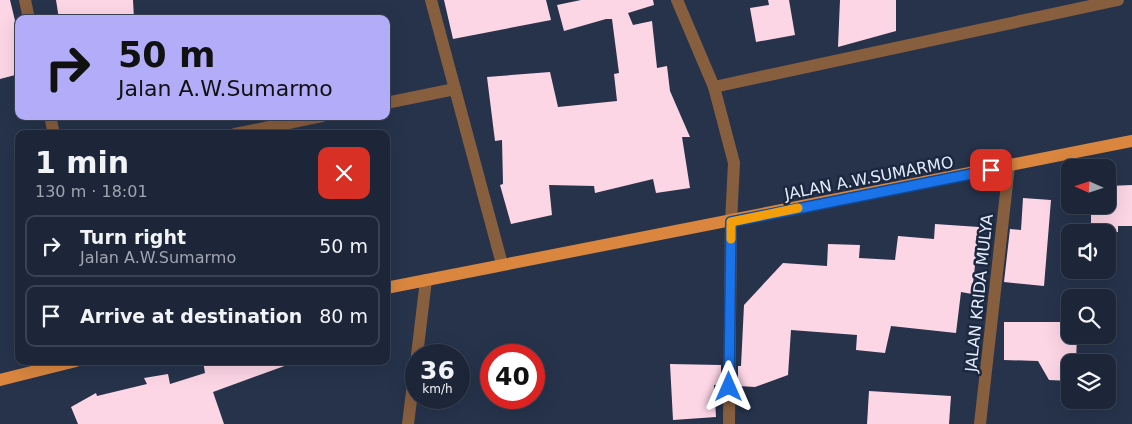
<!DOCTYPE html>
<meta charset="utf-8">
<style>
:root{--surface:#1c2638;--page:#293243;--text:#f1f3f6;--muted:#a0a5ae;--line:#3a4353}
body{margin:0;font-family:"DejaVu Sans",sans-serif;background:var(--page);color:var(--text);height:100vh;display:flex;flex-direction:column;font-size:19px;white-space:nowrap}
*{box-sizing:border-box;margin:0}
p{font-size:16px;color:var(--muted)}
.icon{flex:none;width:28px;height:28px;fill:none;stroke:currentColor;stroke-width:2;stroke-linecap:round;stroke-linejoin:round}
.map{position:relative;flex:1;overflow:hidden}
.sheet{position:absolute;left:15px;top:130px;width:375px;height:235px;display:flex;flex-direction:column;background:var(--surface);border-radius:10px;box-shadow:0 5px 20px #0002,0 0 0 1px var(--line)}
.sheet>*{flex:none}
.hud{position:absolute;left:15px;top:15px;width:375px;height:105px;border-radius:10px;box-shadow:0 5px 20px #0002,0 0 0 1px var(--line);background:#b3adf9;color:#111;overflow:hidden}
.needle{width:32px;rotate:273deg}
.controls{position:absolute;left:1061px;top:159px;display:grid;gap:10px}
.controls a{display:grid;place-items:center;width:55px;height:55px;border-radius:10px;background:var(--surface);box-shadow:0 5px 20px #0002,0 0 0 1px var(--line);font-size:25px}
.speed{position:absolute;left:405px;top:344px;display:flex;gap:10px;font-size:25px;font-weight:700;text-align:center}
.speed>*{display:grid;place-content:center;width:65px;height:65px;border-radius:50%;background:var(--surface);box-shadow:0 5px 20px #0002,0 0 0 1px var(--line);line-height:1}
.speed small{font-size:12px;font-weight:400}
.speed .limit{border:8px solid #d22;background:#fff;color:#111}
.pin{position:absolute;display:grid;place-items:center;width:42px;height:42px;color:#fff;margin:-21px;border-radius:10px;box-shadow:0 2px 8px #0006}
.me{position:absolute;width:55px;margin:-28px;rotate:0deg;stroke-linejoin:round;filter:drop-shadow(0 0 4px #0008)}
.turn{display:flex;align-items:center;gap:18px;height:105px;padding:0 20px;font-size:22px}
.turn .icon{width:65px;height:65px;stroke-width:2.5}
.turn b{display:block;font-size:35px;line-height:42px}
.round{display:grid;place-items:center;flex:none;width:52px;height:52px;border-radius:10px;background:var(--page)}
.overview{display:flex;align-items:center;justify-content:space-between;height:85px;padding:0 20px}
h1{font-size:30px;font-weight:800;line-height:38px}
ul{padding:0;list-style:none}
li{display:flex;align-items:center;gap:15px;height:62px;margin:0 10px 8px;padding:0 10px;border:2px solid var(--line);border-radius:10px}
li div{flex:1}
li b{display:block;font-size:19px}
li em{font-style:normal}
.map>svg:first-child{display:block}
.building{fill:#fdd6e6}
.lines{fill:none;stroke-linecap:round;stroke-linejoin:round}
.minor{stroke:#875e3e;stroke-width:12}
.major{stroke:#da863f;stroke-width:12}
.route-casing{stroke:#114b97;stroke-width:12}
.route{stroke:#1a73e8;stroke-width:9}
.slow{stroke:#f59e0b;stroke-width:9}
.labels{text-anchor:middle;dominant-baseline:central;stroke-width:5;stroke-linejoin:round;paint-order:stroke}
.street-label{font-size:16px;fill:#e3ecfc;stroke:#1c2840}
</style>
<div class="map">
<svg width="1132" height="424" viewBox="0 0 1132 424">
<rect width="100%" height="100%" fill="#26334b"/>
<g class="building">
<path d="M 0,0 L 10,0 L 19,37 L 19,74 L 0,79 Z"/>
<path d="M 56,0 L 133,0 L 134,19 L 59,19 Z"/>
<path d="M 444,0 L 546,0 L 551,20 L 453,39 Z"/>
<path d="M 581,0 L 653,0 L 654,5 L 628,13 L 633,25 L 652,21 L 657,68 L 667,66 L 670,91 L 690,137 L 682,137 L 690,188 L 656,193 L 653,179 L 595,193 L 594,186 L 549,185 L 552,215 L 511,224 L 500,185 L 503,184 L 502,140 L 495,141 L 487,77 L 550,72 L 558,107 L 617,101 L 614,74 L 619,73 L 612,19 L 606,19 L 564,31 L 557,5 Z"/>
<path d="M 768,0 L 789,0 L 795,35 L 756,42 L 750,8 L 769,5 Z"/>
<path d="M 840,0 L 896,0 L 896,31 L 838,47 Z"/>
<path d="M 1132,185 L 1132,226 L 1118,226 L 1118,232 L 1091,232 L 1091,205 L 1108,205 L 1108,186 Z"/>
<path d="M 1023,198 L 1051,200 L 1044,286 L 1004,282 L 1010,229 L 1021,230 Z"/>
<path d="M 935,224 L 979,227 L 972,294 L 961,292 L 956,333 L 891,326 L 885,353 L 856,350 L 857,335 L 791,330 L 788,375 L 755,387 L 738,386 L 738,366 L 741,366 L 744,305 L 783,263 L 827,266 L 828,244 L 860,245 L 859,258 L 895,260 L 898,236 L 934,239 Z"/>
<path d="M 1004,322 L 1070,322 L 1070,335 L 1077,335 L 1076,362 L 1070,362 L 1070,381 L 1049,380 L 1038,361 L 1004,360 Z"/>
<path d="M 203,361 L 290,361 L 290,364 L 213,392 L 224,424 L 78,424 L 71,407 L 96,393 L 97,396 L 147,384 L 144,378 L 168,374 L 170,384 L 205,373 Z"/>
<path d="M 670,364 L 721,365 L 721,385 L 714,385 L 716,417 L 673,420 Z"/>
<path d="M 869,391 L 951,396 L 949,424 L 867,424 Z"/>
</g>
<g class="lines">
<g class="minor">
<path d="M 25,0 L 29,19"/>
<path d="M 431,0 L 502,264"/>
<path d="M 677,0 L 714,87 L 734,163 L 731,222 L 729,424"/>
<path d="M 714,87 L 1118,0"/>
<path d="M 386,103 L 455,89"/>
<path d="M 50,116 L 54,134"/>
<path d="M 235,134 L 322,116"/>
<path d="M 417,355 L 426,280"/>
<path d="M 408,424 L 416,360"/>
<path d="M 980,424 L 1009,166"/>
</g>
<g class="major">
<path d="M 386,288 L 1132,141"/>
<path d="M 0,380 L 76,361"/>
</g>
</g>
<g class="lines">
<g class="route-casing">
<path id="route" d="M 729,387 L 731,222 L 991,170"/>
</g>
<use href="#route" class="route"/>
<path class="slow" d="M 731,239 L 731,222 L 798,208"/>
</g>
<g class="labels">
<g class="street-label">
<text transform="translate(869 178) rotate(-11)">JALAN A.W.SUMARMO</text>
<text transform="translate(979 293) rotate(-84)">JALAN KRIDA MULYA</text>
</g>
</g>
</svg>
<div class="controls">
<a><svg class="needle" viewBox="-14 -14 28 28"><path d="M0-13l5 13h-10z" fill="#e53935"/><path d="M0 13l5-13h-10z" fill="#a0a5ae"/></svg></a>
<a><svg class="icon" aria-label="sound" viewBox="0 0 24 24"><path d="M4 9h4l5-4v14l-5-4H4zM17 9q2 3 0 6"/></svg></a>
<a><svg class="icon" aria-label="search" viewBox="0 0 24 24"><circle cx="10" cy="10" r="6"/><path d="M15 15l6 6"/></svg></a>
<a><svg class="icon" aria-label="layers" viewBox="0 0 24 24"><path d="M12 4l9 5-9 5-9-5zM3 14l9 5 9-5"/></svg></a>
</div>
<div class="speed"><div>36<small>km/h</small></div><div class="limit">40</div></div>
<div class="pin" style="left:991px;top:170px;background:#d93025"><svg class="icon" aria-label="arrive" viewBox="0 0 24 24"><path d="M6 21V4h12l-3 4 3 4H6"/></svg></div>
<svg class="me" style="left:729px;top:387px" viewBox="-20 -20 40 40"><path d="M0-17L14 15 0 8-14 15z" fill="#1a73e8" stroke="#fff" stroke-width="4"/></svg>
<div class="hud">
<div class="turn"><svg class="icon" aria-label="right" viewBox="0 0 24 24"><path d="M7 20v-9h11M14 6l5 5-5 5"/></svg><div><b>50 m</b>Jalan A.W.Sumarmo</div></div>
</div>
<section class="sheet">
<div class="overview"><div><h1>1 min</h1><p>130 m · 18:01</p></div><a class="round" style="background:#d93025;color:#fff"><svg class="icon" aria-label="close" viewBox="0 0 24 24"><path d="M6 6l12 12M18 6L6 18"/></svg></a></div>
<ul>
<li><svg class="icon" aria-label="right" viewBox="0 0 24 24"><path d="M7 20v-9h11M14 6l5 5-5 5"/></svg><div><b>Turn right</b><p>Jalan A.W.Sumarmo</p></div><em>50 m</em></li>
<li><svg class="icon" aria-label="arrive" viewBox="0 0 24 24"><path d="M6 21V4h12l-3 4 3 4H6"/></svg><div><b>Arrive at destination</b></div><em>80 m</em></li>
</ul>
</section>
</div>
